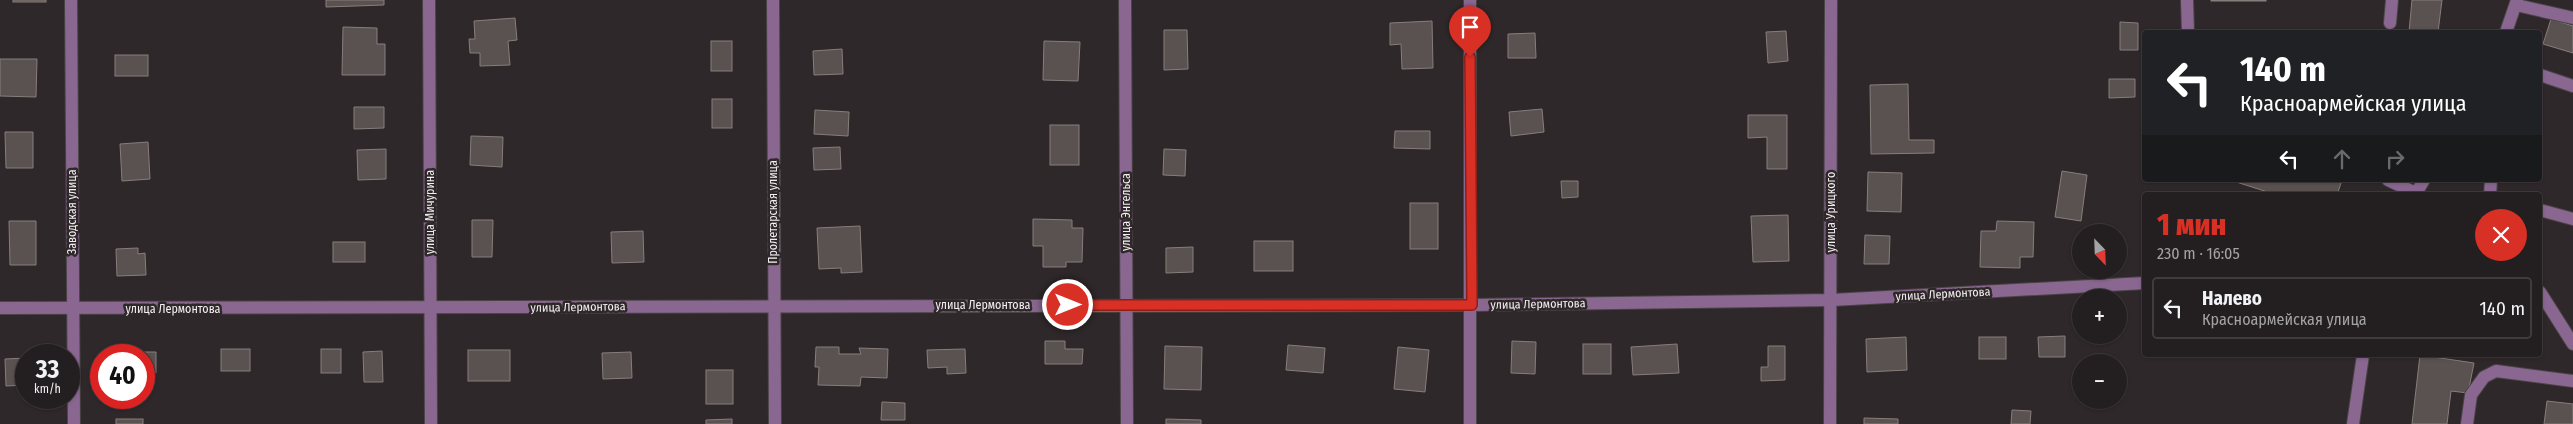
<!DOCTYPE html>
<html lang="ru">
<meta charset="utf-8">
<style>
:root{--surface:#231e20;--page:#2b2729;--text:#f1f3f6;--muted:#a3a2a5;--line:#403c3e;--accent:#d93025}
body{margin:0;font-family:"Fira Sans Condensed",sans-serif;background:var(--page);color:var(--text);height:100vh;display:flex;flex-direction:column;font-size:19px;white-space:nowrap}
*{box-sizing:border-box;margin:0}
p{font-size:16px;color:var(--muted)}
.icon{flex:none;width:28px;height:28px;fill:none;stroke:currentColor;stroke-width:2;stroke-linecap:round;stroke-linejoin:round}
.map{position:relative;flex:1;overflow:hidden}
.drawer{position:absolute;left:2142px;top:192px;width:400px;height:165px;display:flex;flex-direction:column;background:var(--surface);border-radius:5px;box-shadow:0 1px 4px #0004,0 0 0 1px var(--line)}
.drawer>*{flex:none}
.banner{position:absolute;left:2142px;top:30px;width:400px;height:152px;border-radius:5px;box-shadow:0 1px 4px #0004,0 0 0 1px var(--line);background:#202124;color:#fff;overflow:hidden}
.needle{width:32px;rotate:157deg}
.fabs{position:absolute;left:2072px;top:224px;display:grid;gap:10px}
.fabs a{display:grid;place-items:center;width:55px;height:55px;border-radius:50%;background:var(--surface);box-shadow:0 1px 4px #0004,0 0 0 1px var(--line);font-size:25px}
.speed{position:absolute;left:15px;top:344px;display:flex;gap:10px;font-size:25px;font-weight:700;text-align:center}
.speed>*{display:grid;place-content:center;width:65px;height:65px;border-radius:50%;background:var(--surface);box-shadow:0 1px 4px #0004,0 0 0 1px var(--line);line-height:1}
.speed small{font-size:12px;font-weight:400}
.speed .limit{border:8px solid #d22;background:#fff;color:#111}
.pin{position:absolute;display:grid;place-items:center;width:42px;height:42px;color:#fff;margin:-51px -21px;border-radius:50% 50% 50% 0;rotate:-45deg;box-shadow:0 0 5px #0007}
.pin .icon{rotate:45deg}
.me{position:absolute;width:55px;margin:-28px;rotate:90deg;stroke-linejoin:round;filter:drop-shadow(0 0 4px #0008)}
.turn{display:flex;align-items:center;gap:18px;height:105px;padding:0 15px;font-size:22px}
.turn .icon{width:65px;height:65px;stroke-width:2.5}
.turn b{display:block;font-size:35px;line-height:42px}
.lanes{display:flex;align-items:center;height:48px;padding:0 15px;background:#0003;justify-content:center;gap:25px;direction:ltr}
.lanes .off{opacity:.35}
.round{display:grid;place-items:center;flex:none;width:52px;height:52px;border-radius:26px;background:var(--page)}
.summary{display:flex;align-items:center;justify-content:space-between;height:85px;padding:0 15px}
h1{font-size:30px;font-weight:800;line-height:38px;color:var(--accent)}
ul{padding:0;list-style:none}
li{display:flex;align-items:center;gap:15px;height:62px;margin:0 10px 8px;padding:0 5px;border:2px solid var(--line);border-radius:5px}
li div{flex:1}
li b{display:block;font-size:19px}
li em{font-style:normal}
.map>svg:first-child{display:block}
.building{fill:#5a5250;stroke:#877e7c}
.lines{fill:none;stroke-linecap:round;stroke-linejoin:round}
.minor-casing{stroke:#4a4446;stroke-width:14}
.minor{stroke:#8a6791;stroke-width:12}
.route-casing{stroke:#8d1f18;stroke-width:12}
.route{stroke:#d93025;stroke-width:9}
.labels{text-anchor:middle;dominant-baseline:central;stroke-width:5;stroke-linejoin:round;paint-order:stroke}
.street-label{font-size:12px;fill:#f3eef0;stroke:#2f282a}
</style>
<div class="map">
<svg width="2573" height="424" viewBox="0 0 2573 424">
<rect width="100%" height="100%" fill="#2f282a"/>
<g class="building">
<rect x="13" y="0" width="33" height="2"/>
<path d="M 326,0 L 384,0 L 384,5 L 326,7 Z"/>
<rect x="2211" y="0" width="55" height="1"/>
<path d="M 2412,0 L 2442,0 L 2438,32 L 2409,32 Z"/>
<path d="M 515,18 L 517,40 L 508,41 L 510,65 L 480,66 L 480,53 L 470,53 L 469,39 L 475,39 L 474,21 Z"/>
<path d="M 2551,19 L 2573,26 L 2573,53 L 2543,44 Z"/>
<path d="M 1432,21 L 1433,68 L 1402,69 L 1401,44 L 1390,45 L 1390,23 Z"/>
<path d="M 2120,22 L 2138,23 L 2138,50 L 2120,50 Z"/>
<path d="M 343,27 L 377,28 L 377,44 L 385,44 L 385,75 L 342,75 Z"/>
<path d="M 1164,30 L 1187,30 L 1188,69 L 1164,70 Z"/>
<path d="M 1786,31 L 1788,61 L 1768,63 L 1766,32 Z"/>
<path d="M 1535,33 L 1536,58 L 1508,58 L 1508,34 Z"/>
<rect x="711" y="41" width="21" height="30"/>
<path d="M 1044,41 L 1080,42 L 1078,81 L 1043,80 Z"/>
<path d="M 842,49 L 843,74 L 814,75 L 813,51 Z"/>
<rect x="115" y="55" width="33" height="21"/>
<path d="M 0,59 L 37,59 L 36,97 L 0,96 Z"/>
<path d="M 2109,79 L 2135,79 L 2135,97 L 2109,98 Z"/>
<path d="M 1908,84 L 1909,140 L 1934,140 L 1934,153 L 1871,154 L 1870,85 Z"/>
<rect x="712" y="99" width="20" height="29"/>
<path d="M 354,107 L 384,107 L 384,128 L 354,129 Z"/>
<path d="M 1542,109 L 1544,132 L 1511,136 L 1509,112 Z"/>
<path d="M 815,110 L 849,112 L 848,136 L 814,134 Z"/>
<path d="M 1748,115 L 1787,115 L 1787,169 L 1767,169 L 1767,137 L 1748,138 Z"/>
<rect x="1050" y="125" width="29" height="40"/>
<path d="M 1395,131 L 1430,131 L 1430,149 L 1394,148 Z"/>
<path d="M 5,132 L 33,132 L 33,168 L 6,168 Z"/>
<path d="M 471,136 L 503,137 L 502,167 L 470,165 Z"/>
<path d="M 148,142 L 150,179 L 122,181 L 120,144 Z"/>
<path d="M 840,147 L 841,169 L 814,170 L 813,148 Z"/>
<path d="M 386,149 L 386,179 L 358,180 L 357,150 Z"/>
<path d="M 1164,149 L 1186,150 L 1185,176 L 1163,175 Z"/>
<path d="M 2062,171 L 2087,175 L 2081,221 L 2055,217 Z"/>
<path d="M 1868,172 L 1902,173 L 1901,212 L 1867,211 Z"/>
<path d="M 2230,180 L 2342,180 L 2337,195 L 2277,195 Z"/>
<path d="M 1561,181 L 1578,181 L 1578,197 L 1562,198 Z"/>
<rect x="1410" y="203" width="28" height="46"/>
<path d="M 1788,215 L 1789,261 L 1753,262 L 1751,216 Z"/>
<path d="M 1033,219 L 1072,220 L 1072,228 L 1083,228 L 1082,262 L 1066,262 L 1066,267 L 1043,267 L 1043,246 L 1033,246 Z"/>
<path d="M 472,220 L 493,220 L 492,257 L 472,257 Z"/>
<path d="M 9,221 L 36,221 L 36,265 L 10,265 Z"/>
<path d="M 1997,221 L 2034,222 L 2033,257 L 2020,257 L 2020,268 L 1980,267 L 1981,231 L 1996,231 Z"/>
<path d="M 860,226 L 862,272 L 841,273 L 841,268 L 819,269 L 817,228 Z"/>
<path d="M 643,231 L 644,262 L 612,263 L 611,232 Z"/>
<path d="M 1865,235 L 1890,236 L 1889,264 L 1864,264 Z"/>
<rect x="1254" y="241" width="39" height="30"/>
<rect x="333" y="242" width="32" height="20"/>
<path d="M 1193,247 L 1193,272 L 1166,273 L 1166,248 Z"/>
<path d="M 138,248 L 138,254 L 145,253 L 146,275 L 117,276 L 116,249 Z"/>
<path d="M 2065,336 L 2065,357 L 2039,357 L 2038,337 Z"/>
<path d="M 1906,337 L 1907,370 L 1867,372 L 1866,339 Z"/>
<rect x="1979" y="337" width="27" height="22"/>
<path d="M 1045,341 L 1065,341 L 1065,349 L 1083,349 L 1082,364 L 1045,364 Z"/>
<path d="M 1512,341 L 1536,342 L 1535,374 L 1511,373 Z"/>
<rect x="1583" y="344" width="28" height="30"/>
<path d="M 1677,344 L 1679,373 L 1633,375 L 1631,347 Z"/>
<path d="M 1288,345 L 1325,348 L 1323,373 L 1286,370 Z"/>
<path d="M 1165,346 L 1202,347 L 1201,390 L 1164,389 Z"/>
<path d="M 1768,346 L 1785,346 L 1785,380 L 1761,381 L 1761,367 L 1768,367 Z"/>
<path d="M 816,347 L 839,347 L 839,354 L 861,354 L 859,348 L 888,349 L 887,378 L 861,377 L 860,386 L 818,385 L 819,367 L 815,367 Z"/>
<path d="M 1398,347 L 1429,350 L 1425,392 L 1394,389 Z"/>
<rect x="221" y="349" width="29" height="22"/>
<rect x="321" y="349" width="20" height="24"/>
<path d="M 965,349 L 966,373 L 947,374 L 947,367 L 928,368 L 927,350 Z"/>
<rect x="468" y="350" width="42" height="31"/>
<path d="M 382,351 L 383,382 L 364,382 L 363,352 Z"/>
<path d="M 116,352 L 156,352 L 156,373 L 144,373 L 144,355 L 116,355 Z"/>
<path d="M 631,352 L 632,378 L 603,379 L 602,353 Z"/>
<path d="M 2420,355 L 2474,363 L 2468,393 L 2451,391 L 2447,424 L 2412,424 Z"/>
<path d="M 26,358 L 26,385 L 6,386 L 5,359 Z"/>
<rect x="706" y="370" width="27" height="34"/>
<path d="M 2547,401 L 2573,404 L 2573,424 L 2544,424 Z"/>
<path d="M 882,402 L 905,403 L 905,420 L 881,420 Z"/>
<path d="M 2012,410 L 2031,411 L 2030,424 L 2011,424 Z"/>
<path d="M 1864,418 L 1898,419 L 1898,424 L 1864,424 Z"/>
<rect x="116" y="419" width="27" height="5"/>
<path d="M 732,419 L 732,424 L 706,424 L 706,420 Z"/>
<path d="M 1166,419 L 1201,420 L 1201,424 L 1166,424 Z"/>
</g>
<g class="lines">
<g class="minor-casing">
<g id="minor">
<path d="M 71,0 L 74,424"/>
<path d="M 429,0 L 431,424"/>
<path d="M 773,0 L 775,424"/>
<path d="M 1125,0 L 1127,424"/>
<path d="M 2187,0 L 2188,32"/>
<path d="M 2516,5 L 2573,18"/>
<path d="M 2390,23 L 2392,0"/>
<path d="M 2506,32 L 2517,0"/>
<path d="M 2540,75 L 2573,86"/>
<path d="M 2388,180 L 2420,195"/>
<path d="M 2415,195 L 2424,180"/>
<path d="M 2490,195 L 2491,180"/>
<path d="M 2540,210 L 2573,219"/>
<path d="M 2540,292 L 2573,344"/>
<path d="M 0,308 L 1472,305 L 1832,300 L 2145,283"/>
<path d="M 1470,424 L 1470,0"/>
<path d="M 1830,424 L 1831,0"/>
<path d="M 2353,424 L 2363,355"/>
<path d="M 2467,424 L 2471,395 L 2484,377 L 2496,371 L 2573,381"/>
</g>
</g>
<use href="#minor" class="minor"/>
</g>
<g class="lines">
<g class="route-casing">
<path id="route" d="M 1068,305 L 1472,305 L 1470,57"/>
</g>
<use href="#route" class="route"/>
</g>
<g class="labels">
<g class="street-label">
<text transform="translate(72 212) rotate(-90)">Заводская улица</text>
<text transform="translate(430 212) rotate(-90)">улица Мичурина</text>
<text transform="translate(773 212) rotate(-90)">Пролетарская улица</text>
<text transform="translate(1126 212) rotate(-90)">улица Энгельса</text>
<text transform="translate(1831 212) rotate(-90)">улица Урицкого</text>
<text transform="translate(1943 294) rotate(-3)">улица Лермонтова</text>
<text transform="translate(1538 304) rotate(-1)">улица Лермонтова</text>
<text x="983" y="305">улица Лермонтова</text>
<text transform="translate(578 307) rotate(-1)">улица Лермонтова</text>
<text x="173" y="309">улица Лермонтова</text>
</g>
</g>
</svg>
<div class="fabs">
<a><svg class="needle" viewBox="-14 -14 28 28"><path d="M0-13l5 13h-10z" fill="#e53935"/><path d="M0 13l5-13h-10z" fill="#a3a2a5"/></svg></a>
<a>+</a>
<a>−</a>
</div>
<div class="speed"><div>33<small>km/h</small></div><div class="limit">40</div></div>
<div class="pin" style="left:1470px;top:57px;background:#d93025"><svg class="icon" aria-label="arrive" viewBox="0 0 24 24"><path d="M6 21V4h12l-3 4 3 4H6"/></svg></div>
<svg class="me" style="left:1068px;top:305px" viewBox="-20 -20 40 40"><circle r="17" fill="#d93025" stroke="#fff" stroke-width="3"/><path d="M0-11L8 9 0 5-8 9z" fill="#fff"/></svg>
<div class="banner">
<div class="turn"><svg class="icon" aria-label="left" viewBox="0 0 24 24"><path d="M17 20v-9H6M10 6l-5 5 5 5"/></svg><div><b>140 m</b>Красноармейская улица</div></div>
<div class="lanes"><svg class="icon" aria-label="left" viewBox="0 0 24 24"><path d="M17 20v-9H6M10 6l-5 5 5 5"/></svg><svg class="icon off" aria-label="ahead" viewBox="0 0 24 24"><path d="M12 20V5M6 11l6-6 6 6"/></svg><svg class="icon off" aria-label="right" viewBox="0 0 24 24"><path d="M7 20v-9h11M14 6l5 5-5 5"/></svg></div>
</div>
<section class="drawer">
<div class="summary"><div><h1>1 мин</h1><p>230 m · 16:05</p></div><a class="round" style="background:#d93025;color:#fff"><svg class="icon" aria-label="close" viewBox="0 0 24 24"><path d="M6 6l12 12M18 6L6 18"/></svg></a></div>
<ul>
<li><svg class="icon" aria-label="left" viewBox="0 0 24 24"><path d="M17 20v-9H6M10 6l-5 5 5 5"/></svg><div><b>Налево</b><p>Красноармейская улица</p></div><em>140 m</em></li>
</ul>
</section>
</div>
